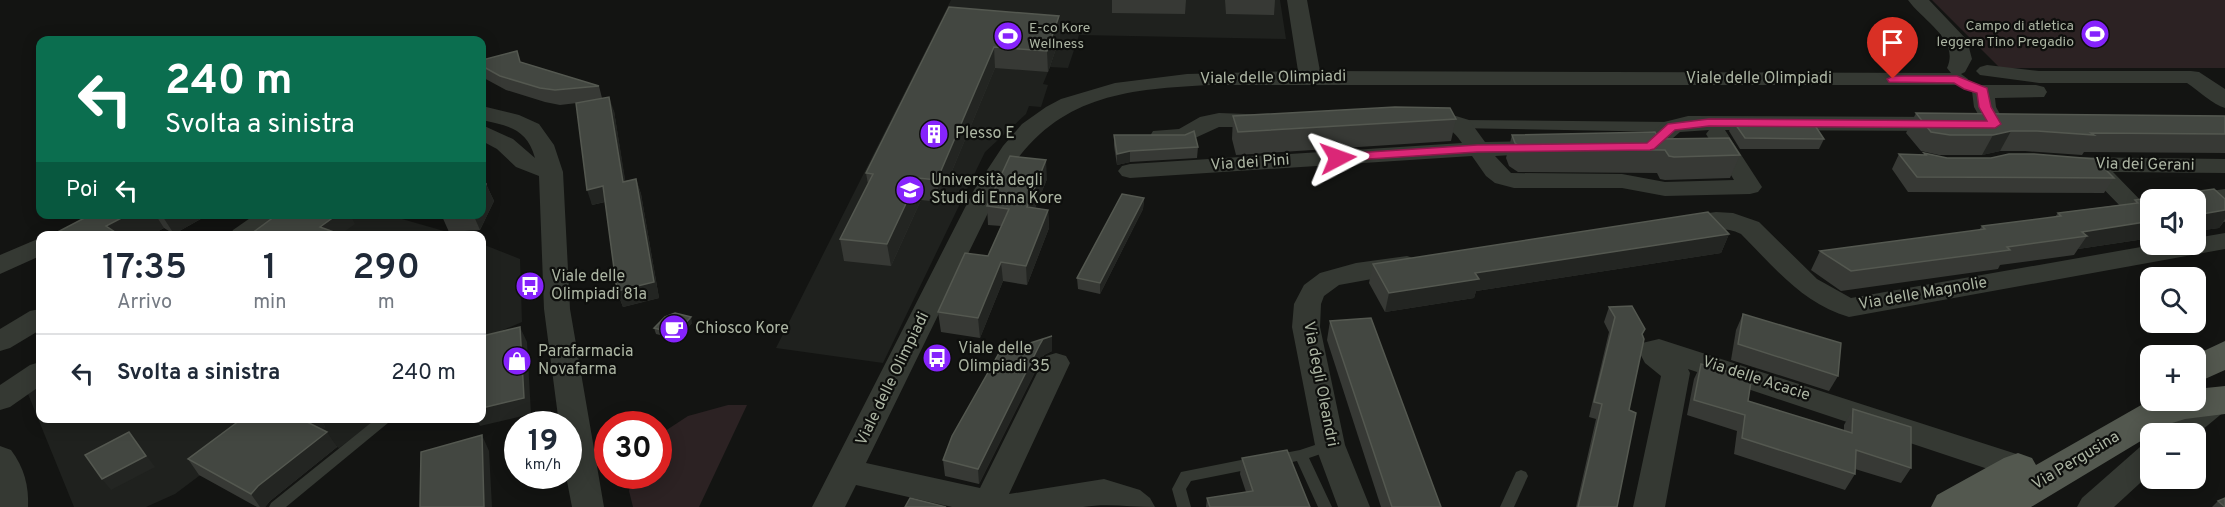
<!DOCTYPE html>
<html lang="it">
<meta charset="utf-8">
<style>
:root{--surface:#fff;--page:#f6f6f7;--text:#1f2937;--muted:#747a83;--line:#e0e1e3}
body{margin:0;font-family:Overpass,sans-serif;background:var(--page);color:var(--text);height:100vh;display:flex;flex-direction:column;font-size:22px;white-space:nowrap}
*{box-sizing:border-box;margin:0}
p{font-size:20px;color:var(--muted)}
.icon{flex:none;width:33px;height:33px;fill:none;stroke:currentColor;stroke-width:2;stroke-linecap:round;stroke-linejoin:round}
.map{position:relative;flex:1;overflow:hidden}
.details{position:absolute;left:36px;top:231px;width:450px;height:192px;display:flex;flex-direction:column;background:var(--surface);border-radius:12px;box-shadow:0 3px 15px #0003}
.details>*{flex:none}
.guide{position:absolute;left:36px;top:36px;width:450px;height:183px;border-radius:12px;box-shadow:0 3px 15px #0003;background:#0b6e4f;color:#fff;overflow:hidden}
.tools{position:absolute;left:2140px;top:189px;display:grid;gap:12px}
.tools a{display:grid;place-items:center;width:66px;height:66px;border-radius:12px;background:var(--surface);box-shadow:0 3px 15px #0003;font-size:30px}
.speed{position:absolute;left:504px;top:411px;display:flex;gap:12px;font-size:30px;font-weight:700;text-align:center}
.speed>*{display:grid;place-content:center;width:78px;height:78px;border-radius:50%;background:var(--surface);box-shadow:0 3px 15px #0003;line-height:1}
.speed small{font-size:15px;font-weight:400}
.speed .limit{border:9px solid #d22;background:#fff;color:#111}
.pin{position:absolute;display:grid;place-items:center;width:51px;height:51px;color:#fff;margin:-62px -26px;border-radius:50% 50% 50% 0;rotate:-45deg;box-shadow:0 0 6px #0007}
.pin .icon{rotate:45deg}
.me{position:absolute;width:66px;margin:-33px;rotate:86deg;stroke-linejoin:round;filter:drop-shadow(0 0 4px #0008)}
.turn{display:flex;align-items:center;gap:21px;height:126px;padding:0 30px;font-size:27px}
.turn .icon{width:78px;height:78px;stroke-width:2.5}
.turn b{display:block;font-size:42px;line-height:51px}
.then{display:flex;align-items:center;height:57px;padding:0 30px;background:#0003;gap:12px;font-size:22px}
.eta{display:flex;justify-content:space-evenly;align-items:center;height:102px;text-align:center}
.eta b{font-size:36px;font-weight:600;line-height:42px}
ul{padding:0;list-style:none}
li{display:flex;align-items:center;gap:18px;height:78px;padding:0 30px;border-top:2px solid var(--line)}
li div{flex:1}
li b{display:block;font-size:22px}
li em{font-style:normal}
.map>svg:first-child{display:block}
.built{fill:#1f211e}
.green{fill:#2c2223}
.lines{fill:none;stroke-linecap:round;stroke-linejoin:round}
.service{fill:#353933;fill-rule:evenodd}
.pedestrian{fill:#353933;fill-rule:evenodd}
.minor{fill:#353933;fill-rule:evenodd}
.primary{fill:#53584f;fill-rule:evenodd}
.wall{fill:#373935}
.shaded-wall{fill:#232522}
.building{fill:#434741;stroke:#545850;stroke-width:1.5}
.route{fill:#db2777;stroke:#8e194d;stroke-width:1.5}
.labels{text-anchor:middle;dominant-baseline:central;stroke-width:4.5;stroke-linejoin:round;paint-order:stroke}
.far-poi-label{font-size:14px;fill:#acb5a3;stroke:#0e0f0d;text-anchor:end}
.street-label{font-size:16px;fill:#acb5a3;stroke:#0e0f0d}
.poi-label{font-size:16px;fill:#acb5a3;stroke:#0e0f0d;text-anchor:start}
</style>
<div class="map">
<svg width="2225" height="507" viewBox="0 0 2225 507">
<rect width="100%" height="100%" fill="#131412"/>
<g class="built">
<path d="M 951,0 L 1280,0 L 1286,39 L 1079,35 L 1068,68 L 1050,67 L 1043,84 L 1048,85 L 1041,107 L 1029,106 L 1026,114 L 985,152 L 883,363 L 776,348 Z"/>
<path d="M 285,214 L 388,215 L 458,235 L 253,236 Z"/>
<path d="M 482,244 L 520,259 L 522,322 L 482,339 Z"/>
<path d="M 40,379 L 40,418 L 275,419 L 175,494 L 146,507 L 74,507 L 26,389 Z"/>
<path d="M 308,419 L 378,419 L 339,448 L 314,436 Z"/>
</g>
<g class="green">
<path d="M 1932,0 L 2225,0 L 2225,68 L 2000,68 Z"/>
<path d="M 728,405 L 747,405 L 699,507 L 633,507 L 629,491 L 632,476 L 658,476 L 659,435 L 688,416 Z"/>
</g>
<g class="lines">
<g class="service">
<path d="M 377,418 L 394,418 L 286,507 L 269,507 L 271,503 Z"/>
<path d="M 1330,440 L 1335,441 L 1337,445 L 1335,449 L 1309,458 L 1332,507 L 1318,507 L 1297,461 L 1273,466 L 1268,464 L 1266,460 L 1268,456 L 1300,450 Z"/>
<path d="M 1256,457 L 1261,459 L 1263,463 L 1261,467 L 1191,481 L 1186,489 L 1191,507 L 1177,507 L 1172,489 L 1181,472 Z"/>
<path d="M 1521,470 L 1526,472 L 1528,476 L 1514,507 L 1500,507 L 1516,472 Z"/>
</g>
<path class="pedestrian" d="M 1461,120 L 1672,122 L 1680,127 L 1672,132 L 1455,128 L 1453,125 L 1455,122 Z"/>
<g class="minor">
<path d="M 1287,0 L 1307,0 L 1320,71 L 1951,73 L 1947,68 C 1960,40 1923,21 1908,0 L 1929,0 L 1967,40 L 1972,59 L 1965,72 L 1961,74 L 1968,79 L 1965,84 L 1957,85 L 1211,85 C 1124,89 1055,96 1006,176 L 866,463 L 980,488 L 1042,363 L 1046,356 L 1056,353 L 1066,356 L 1070,363 L 1009,494 L 1104,479 L 1140,490 L 1150,498 L 1155,507 C 1130,507 1107,503 1083,507 L 952,507 L 856,485 L 845,507 L 812,507 L 974,190 L 1003,146 L 1022,124 L 1046,107 L 1061,99 L 1115,83 L 1187,74 L 1298,71 Z"/>
<path d="M 1987,65 L 2039,71 L 2191,71 L 2199,72 L 2225,89 L 2225,108 C 2213,105 2198,90 2187,83 L 2039,83 L 1980,75 L 1976,71 L 1980,67 Z"/>
<path d="M 1983,85 L 2036,85 L 2044,87 L 2047,92 L 2044,97 L 1995,98 L 1996,107 L 2006,125 L 2003,130 L 1995,132 L 1987,130 L 1974,107 L 1972,91 L 1975,86 Z"/>
<path d="M 482,106 L 519,115 L 539,124 L 554,145 L 563,172 L 570,309 L 604,507 L 572,507 L 566,476 L 568,476 L 568,424 L 559,424 L 544,309 L 539,176 L 516,167 L 497,149 L 482,141 L 482,125 L 513,139 L 535,158 C 527,129 509,126 482,120 Z"/>
<path d="M 1219,113 L 1275,115 L 1278,120 L 1275,125 L 1267,127 L 1219,127 L 1184,143 L 1153,141 L 1150,136 L 1153,131 L 1179,129 L 1200,117 Z"/>
<path d="M 1421,113 L 1446,113 L 1469,120 L 1485,142 L 1542,141 L 1550,143 L 1553,148 L 1550,153 L 1495,156 L 1511,173 L 1622,174 L 1665,182 L 1734,180 L 1706,134 L 1709,130 L 1680,132 L 1658,151 L 1650,153 L 1619,152 L 1616,147 L 1619,142 L 1644,139 L 1664,122 L 1688,116 L 1945,117 L 1953,119 L 1956,124 L 1953,129 L 1945,131 L 1725,130 L 1762,187 L 1758,192 L 1750,194 L 1665,196 L 1622,188 L 1514,188 L 1495,183 L 1486,176 L 1472,156 L 1130,178 L 1122,176 L 1118,171 L 1122,166 L 1130,164 L 1462,143 C 1445,118 1438,131 1413,125 L 1410,120 L 1413,115 Z"/>
<path d="M 2066,157 L 2225,159 L 2225,173 L 2113,172 L 2146,206 L 2143,211 L 2134,214 L 2125,211 L 2086,171 L 2058,169 L 2054,164 L 2058,159 Z"/>
<path d="M 2225,189 L 2225,222 L 2216,219 L 2193,198 L 2196,193 Z"/>
<path d="M 1716,212 L 1733,213 L 1759,222 L 1817,279 L 1851,298 L 2158,244 L 2196,244 L 2196,238 L 2225,233 L 2225,249 L 1849,317 C 1803,304 1774,267 1741,234 C 1717,222 1695,236 1671,230 L 1668,224 L 1671,218 Z"/>
<path d="M 256,214 L 285,214 L 259,236 L 230,236 L 233,230 Z"/>
<path d="M 40,238 L 40,256 L 0,274 L 0,255 Z"/>
<path d="M 1407,256 L 1416,259 L 1420,265 L 1416,271 L 1339,285 L 1324,296 L 1321,304 L 1320,327 L 1345,445 L 1370,507 L 1338,507 L 1315,445 L 1292,327 L 1294,304 L 1304,285 L 1320,273 L 1356,263 Z"/>
<path d="M 40,309 L 40,330 L 10,348 L 0,351 L 0,329 L 30,311 Z"/>
<path d="M 1659,339 L 2032,459 L 2036,468 L 2032,477 L 2021,480 L 1688,369 L 1690,373 L 1665,507 L 1633,507 L 1661,376 L 1645,363 L 1638,350 L 1642,343 Z"/>
<path d="M 40,362 L 40,386 L 10,407 L 0,410 L 0,385 L 30,365 Z"/>
<path d="M 2219,389 L 2225,391 L 2225,411 L 2196,435 L 2162,434 L 2166,426 L 2209,392 Z"/>
<path d="M 2151,443 L 2151,473 L 2114,507 L 2077,507 L 2082,498 L 2140,447 Z"/>
<path d="M 0,446 L 11,450 C 24,467 29,486 28,507 L 0,507 Z"/>
</g>
<g class="primary">
<path d="M 2225,341 L 2225,370 L 2196,383 L 2196,356 L 2193,356 Z"/>
<path d="M 2225,386 L 2225,414 L 2185,419 L 2169,424 L 2031,507 L 1931,507 L 1937,495 L 2004,458 L 2018,453 L 2032,458 L 2036,465 L 2143,404 L 2153,400 L 2196,400 L 2196,389 Z"/>
</g>
</g>
<g class="wall">
<path d="M 1112,0 L 1186,0 L 1185,14 L 1112,13 Z"/>
<path d="M 1225,0 L 1275,0 L 1274,15 L 1226,14 Z"/>
<path d="M 949,7 L 1059,16 L 1060,37 L 1048,72 L 995,68 L 939,202 L 921,200 L 891,266 L 844,261 L 840,239 L 868,184 L 866,173 Z"/>
<path d="M 482,60 L 521,62 L 599,86 L 602,98 L 614,111 L 625,181 L 636,179 L 641,194 L 659,298 L 623,307 L 617,291 L 605,202 L 592,205 L 577,103 L 560,105 L 545,102 L 506,90 L 482,77 Z"/>
<path d="M 1916,113 L 2225,116 L 2225,153 L 2084,152 L 2082,155 L 2025,151 L 2000,151 L 1982,155 L 1939,155 L 1921,151 L 1906,133 Z"/>
<path d="M 1233,116 L 1456,119 L 1451,141 L 1236,155 L 1232,139 Z"/>
<path d="M 1733,121 L 1824,139 L 1819,149 L 1740,149 L 1729,131 Z"/>
<path d="M 1114,135 L 1198,147 L 1197,158 L 1130,162 L 1117,165 L 1114,146 Z"/>
<path d="M 1512,135 L 1659,139 L 1740,155 L 1730,178 L 1665,180 L 1660,179 L 1657,173 L 1518,172 L 1509,166 L 1506,158 Z"/>
<path d="M 1924,153 L 1947,158 L 2114,178 L 2104,193 L 1908,192 L 1892,169 L 1899,154 L 1924,155 Z"/>
<path d="M 1047,179 L 1035,208 L 1048,210 L 1049,228 L 1027,285 L 1003,281 L 980,338 L 941,332 L 938,312 L 988,256 L 1001,226 L 988,225 L 987,206 Z"/>
<path d="M 486,184 L 494,201 L 480,230 L 449,232 L 441,214 L 482,214 Z"/>
<path d="M 2214,189 L 2225,199 L 2225,220 L 2219,228 L 2196,231 L 2196,200 L 2151,200 L 2151,238 L 2078,249 L 2074,255 L 2000,265 L 1998,269 L 1841,291 L 1811,270 L 1820,251 L 1979,230 L 1982,226 L 2055,217 L 2058,213 L 2133,203 L 2135,200 Z"/>
<path d="M 1144,198 L 1143,209 L 1100,294 L 1078,289 L 1077,278 Z"/>
<path d="M 92,214 L 205,214 L 206,216 L 174,234 L 164,228 L 149,236 L 50,236 Z"/>
<path d="M 1729,234 L 1721,253 L 1476,291 L 1474,298 L 1385,312 L 1369,283 L 1373,264 Z"/>
<path d="M 1609,307 L 1645,329 L 1642,335 L 1629,410 L 1617,507 L 1576,507 L 1596,419 L 1589,417 L 1609,332 L 1604,322 Z"/>
<path d="M 1743,314 L 1838,376 L 1829,391 L 1731,360 L 1736,330 Z"/>
<path d="M 1330,321 L 1441,507 L 1381,507 L 1327,340 Z"/>
<path d="M 692,323 L 682,335 L 672,338 L 656,334 L 654,328 Z"/>
<path d="M 1052,336 L 1052,351 L 1044,355 L 1040,362 L 979,484 L 945,476 L 943,460 Z"/>
<path d="M 1701,364 L 1732,373 L 1734,369 L 1748,401 L 1844,431 L 1844,425 L 1853,409 L 1911,468 L 1901,483 L 1855,469 L 1855,474 L 1845,490 L 1734,454 L 1737,431 L 1687,415 L 1694,379 Z"/>
<path d="M 243,418 L 320,418 L 325,427 L 322,429 L 337,447 L 270,501 L 265,507 L 257,507 L 199,475 L 188,459 Z"/>
<path d="M 1242,458 L 1310,507 L 1206,507 L 1207,498 L 1246,492 L 1240,474 Z"/>
<path d="M 2218,501 L 2225,507 L 2212,507 Z"/>
</g>
<g class="shaded-wall">
<path d="M 1059,16 L 1060,37 L 1048,72 L 1047,51 Z"/>
<path d="M 994,47 L 995,68 L 939,202 L 937,180 Z"/>
<path d="M 609,97 L 614,111 L 628,197 L 623,182 Z"/>
<path d="M 2011,131 L 2000,151 L 1982,155 L 1993,135 Z"/>
<path d="M 1130,151 L 1130,162 L 1117,165 L 1117,154 Z"/>
<path d="M 1046,160 L 1047,179 L 1028,226 L 1027,207 Z"/>
<path d="M 918,178 L 921,200 L 891,266 L 887,244 Z"/>
<path d="M 636,179 L 641,194 L 659,298 L 623,307 L 617,291 Z"/>
<path d="M 486,184 L 494,201 L 480,230 L 473,214 L 482,214 L 482,194 Z"/>
<path d="M 603,186 L 608,201 L 592,205 L 587,190 Z"/>
<path d="M 1144,198 L 1143,209 L 1100,294 L 1100,283 Z"/>
<path d="M 1048,210 L 1049,228 L 1027,285 L 1026,266 Z"/>
<path d="M 2225,210 L 2225,219 L 2219,228 L 2196,231 L 2196,215 Z"/>
<path d="M 129,214 L 155,214 L 164,228 L 149,236 L 113,236 L 106,226 Z"/>
<path d="M 161,214 L 205,214 L 206,216 L 174,234 Z"/>
<path d="M 338,214 L 350,214 L 355,224 L 338,236 L 320,227 Z"/>
<path d="M 2151,221 L 2151,238 L 2078,249 L 2087,236 L 2082,232 Z"/>
<path d="M 1729,234 L 1721,253 L 1476,291 L 1474,298 L 1385,312 L 1389,293 L 1475,273 Z"/>
<path d="M 1001,262 L 1003,281 L 980,338 L 978,318 Z"/>
<path d="M 691,317 L 692,323 L 682,335 L 672,338 L 670,332 Z"/>
<path d="M 520,327 L 527,342 L 531,414 L 480,426 L 476,418 L 482,418 L 482,408 Z"/>
<path d="M 1052,336 L 1052,351 L 1044,355 L 1040,362 L 979,484 L 978,469 L 1039,346 L 1043,339 Z"/>
<path d="M 305,418 L 320,418 L 325,427 L 314,436 L 303,420 Z"/>
<path d="M 129,432 L 155,467 L 111,490 L 102,479 Z"/>
<path d="M 327,432 L 337,447 L 270,501 L 265,507 L 260,507 L 251,494 L 258,486 Z"/>
<path d="M 482,435 L 489,451 L 492,507 L 484,507 Z"/>
</g>
<g class="building">
<path d="M 949,7 L 1059,16 L 1047,51 L 994,47 L 937,180 L 918,178 L 887,244 L 840,239 L 873,174 L 866,173 Z"/>
<path d="M 517,51 L 520,62 L 599,86 L 555,90 L 540,88 L 500,76 L 482,66 L 482,60 Z"/>
<path d="M 609,97 L 623,182 L 636,179 L 654,282 L 617,291 L 603,186 L 587,190 L 576,103 Z"/>
<path d="M 1395,107 L 1450,108 L 1456,119 L 1238,132 L 1233,116 Z"/>
<path d="M 1916,113 L 2225,116 L 2225,134 L 2091,133 L 2094,135 L 2037,131 L 2011,131 L 1993,135 L 1950,135 L 1931,132 Z"/>
<path d="M 1733,121 L 1812,121 L 1824,139 L 1745,138 Z"/>
<path d="M 1194,131 L 1198,147 L 1130,151 L 1117,154 L 1114,135 L 1185,135 Z"/>
<path d="M 1655,132 L 1659,139 L 1729,138 L 1740,155 L 1674,157 L 1669,156 L 1665,150 L 1524,149 L 1515,143 L 1512,135 Z"/>
<path d="M 1924,153 L 1947,158 L 1991,158 L 2009,154 L 2034,154 L 2095,159 L 2114,178 L 1917,177 L 1899,154 L 1926,155 Z"/>
<path d="M 1010,156 L 1046,160 L 1027,207 L 1048,210 L 1026,266 L 1001,262 L 978,318 L 938,312 L 965,253 L 988,256 L 1009,209 L 987,206 Z"/>
<path d="M 482,179 L 486,184 L 482,194 Z"/>
<path d="M 2214,189 L 2225,199 L 2225,210 L 2196,215 L 2196,200 L 2151,200 L 2151,221 L 2082,232 L 2087,236 L 2007,247 L 2010,250 L 1851,271 L 1820,251 L 1985,229 L 1982,226 L 2061,216 L 2058,213 L 2138,203 L 2135,200 Z"/>
<path d="M 1122,194 L 1144,198 L 1100,283 L 1077,278 Z"/>
<path d="M 1708,212 L 1729,234 L 1475,273 L 1479,279 L 1389,293 L 1373,264 Z"/>
<path d="M 92,214 L 129,214 L 106,226 L 121,236 L 50,236 Z"/>
<path d="M 278,214 L 338,214 L 320,227 L 345,236 L 248,236 Z"/>
<path d="M 1632,306 L 1645,329 L 1642,334 L 1644,339 L 1629,410 L 1636,413 L 1617,507 L 1578,507 L 1602,404 L 1594,402 L 1615,317 L 1609,307 Z"/>
<path d="M 675,313 L 691,317 L 680,329 L 670,332 L 654,328 L 665,317 Z"/>
<path d="M 1743,314 L 1841,343 L 1838,376 L 1738,344 Z"/>
<path d="M 1371,318 L 1441,507 L 1392,507 L 1330,321 Z"/>
<path d="M 520,327 L 524,398 L 482,408 L 482,336 Z"/>
<path d="M 1052,336 L 1043,339 L 1039,346 L 978,469 L 943,460 L 952,436 L 999,353 Z"/>
<path d="M 1701,364 L 1733,373 L 1734,369 L 1752,375 L 1748,401 L 1852,433 L 1853,409 L 1911,427 L 1911,468 L 1856,450 L 1855,474 L 1742,438 L 1745,415 L 1694,400 Z"/>
<path d="M 243,418 L 305,418 L 303,420 L 327,432 L 258,486 L 251,494 L 188,459 Z"/>
<path d="M 129,432 L 146,456 L 102,479 L 85,455 Z"/>
<path d="M 482,435 L 484,507 L 420,507 L 421,452 Z"/>
<path d="M 1287,450 L 1310,507 L 1210,507 L 1207,498 L 1253,491 L 1242,458 Z"/>
<path d="M 910,498 L 946,507 L 905,507 Z"/>
<path d="M 2225,498 L 2225,507 L 2218,501 Z"/>
</g>
<path class="route" d="M 1893,76 L 1957,76 L 1987,88 L 1991,107 L 2001,124 L 1995,128 L 1709,126 L 1675,130 L 1654,149 L 1650,150 L 1477,152 L 1338,161 L 1332,158 L 1338,154 L 1477,145 L 1647,143 L 1668,124 L 1709,119 L 1987,121 L 1979,107 L 1977,93 L 1964,89 L 1954,83 L 1889,82 L 1887,79 Z"/>
<defs>
<g id="stadium-disc" transform="scale(1.5)"><circle r="9.5" fill="#8623fc" stroke="#0e0f0d"/><path d="M0-5a6.5 5 0 1 0 0 10a6.5 5 0 1 0 0-10ZM-3.5-1.8h7v3.6h-7Z" fill="#fff"/></g>
<g id="building-disc" transform="scale(1.5)"><circle r="9.5" fill="#8623fc" stroke="#0e0f0d"/><path d="M-4-6H4V6H1V3H-1V6H-4ZM-2.5-4.3h1.7v1.8h-1.7ZM.8-4.3h1.7v1.8H.8ZM-2.5-1h1.7V.8h-1.7ZM.8-1h1.7V.8H.8Z" fill="#fff"/></g>
<g id="university-disc" transform="scale(1.5)"><circle r="9.5" fill="#8623fc" stroke="#0e0f0d"/><path d="M0-5L7-2L0 1L-7-2ZM-4 1L0 2.5L4 1V4Q0 6-4 4Z" fill="#fff"/></g>
<g id="bus-disc" transform="scale(1.5)"><circle r="9.5" fill="#8623fc" stroke="#0e0f0d"/><path d="M-5-6H5V4H4V6H2V4H-2V6H-4V4H-5ZM-3.5-4V0h7V-4ZM-3.5 1.2v1.5H-2V1.2ZM2 1.2v1.5H3.5V1.2Z" fill="#fff"/></g>
<g id="cafe-disc" transform="scale(1.5)"><circle r="9.5" fill="#8623fc" stroke="#0e0f0d"/><path d="M-5.5-4.5H6V0H3Q3 3.5 0 3.5H-2.5Q-5.5 3.5-5.5 0ZM3-3.2v2h1.7v-2ZM-6 4.5H4V6H-6Z" fill="#fff"/></g>
<g id="shop-disc" transform="scale(1.5)"><circle r="9.5" fill="#8623fc" stroke="#0e0f0d"/><path d="M-5-2.5h2.3a2.7 3.5 0 0 1 5.4 0H5L5.5 6h-11ZM-1.5-2.5h3a1.5 2.3 0 0 0-3 0Z" fill="#fff"/></g>
</defs>
<g fill-rule="evenodd">
<use href="#stadium-disc" x="2095" y="34"/>
<use href="#stadium-disc" x="1008" y="36"/>
<use href="#building-disc" x="934" y="134"/>
<use href="#university-disc" x="910" y="190"/>
<use href="#bus-disc" x="530" y="286"/>
<use href="#cafe-disc" x="674" y="329"/>
<use href="#bus-disc" x="937" y="358"/>
<use href="#shop-disc" x="517" y="361"/>
</g>
<g class="labels">
<g class="far-poi-label">
<text x="2074" y="26">Campo di atletica<tspan x="2074" dy="16">leggera Tino Pregadio</tspan></text>
<text x="1029" y="28" text-anchor="start">E-co Kore<tspan x="1029" dy="16">Wellness</tspan></text>
</g>
<g class="street-label">
<text transform="translate(1273 78) rotate(-1)">Viale delle Olimpiadi</text>
<text x="1759" y="79">Viale delle Olimpiadi</text>
<text transform="translate(1250 163) rotate(-4)">Via dei Pini</text>
<text transform="translate(2145 165) rotate(1)">Via dei Gerani</text>
<text transform="translate(1923 294) rotate(-10)">Via delle Magnolie</text>
<text transform="translate(893 379) rotate(-64)">Viale delle Olimpiadi</text>
<text transform="translate(1756 379) rotate(18)">Via delle Acacie</text>
<text transform="translate(1320 384) rotate(79)">Via degli Oleandri</text>
<text transform="translate(2076 461) rotate(-31)">Via Pergusina</text>
</g>
<g class="poi-label">
<text x="955" y="134">Plesso E</text>
<text x="931" y="181">Università degli<tspan x="931" dy="18">Studi di Enna Kore</tspan></text>
<text x="551" y="277">Viale delle<tspan x="551" dy="18">Olimpiadi 81a</tspan></text>
<text x="695" y="329">Chiosco Kore</text>
<text x="958" y="349">Viale delle<tspan x="958" dy="18">Olimpiadi 35</tspan></text>
<text x="538" y="352">Parafarmacia<tspan x="538" dy="18">Novafarma</tspan></text>
</g>
</g>
</svg>
<div class="tools">
<a><svg class="icon" aria-label="sound" viewBox="0 0 24 24"><path d="M4 9h4l5-4v14l-5-4H4zM17 9q2 3 0 6"/></svg></a>
<a><svg class="icon" aria-label="search" viewBox="0 0 24 24"><circle cx="10" cy="10" r="6"/><path d="M15 15l6 6"/></svg></a>
<a>+</a>
<a>−</a>
</div>
<div class="speed"><div>19<small>km/h</small></div><div class="limit">30</div></div>
<div class="pin" style="left:1893px;top:79px;background:#d93025"><svg class="icon" aria-label="arrive" viewBox="0 0 24 24"><path d="M6 21V4h12l-3 4 3 4H6"/></svg></div>
<svg class="me" style="left:1338px;top:158px" viewBox="-20 -20 40 40"><path d="M0-17L14 15 0 8-14 15z" fill="#db2777" stroke="#fff" stroke-width="4"/></svg>
<div class="guide">
<div class="turn"><svg class="icon" aria-label="left" viewBox="0 0 24 24"><path d="M17 20v-9H6M10 6l-5 5 5 5"/></svg><div><b>240 m</b>Svolta a sinistra</div></div>
<div class="then">Poi<svg class="icon" aria-label="left" viewBox="0 0 24 24"><path d="M17 20v-9H6M10 6l-5 5 5 5"/></svg></div>
</div>
<section class="details">
<div class="eta">
<div><b>17:35</b><p>Arrivo</p></div>
<div><b>1</b><p>min</p></div>
<div><b>290</b><p>m</p></div>
</div>
<ul>
<li><svg class="icon" aria-label="left" viewBox="0 0 24 24"><path d="M17 20v-9H6M10 6l-5 5 5 5"/></svg><div><b>Svolta a sinistra</b></div><em>240 m</em></li>
</ul>
</section>
</div>
